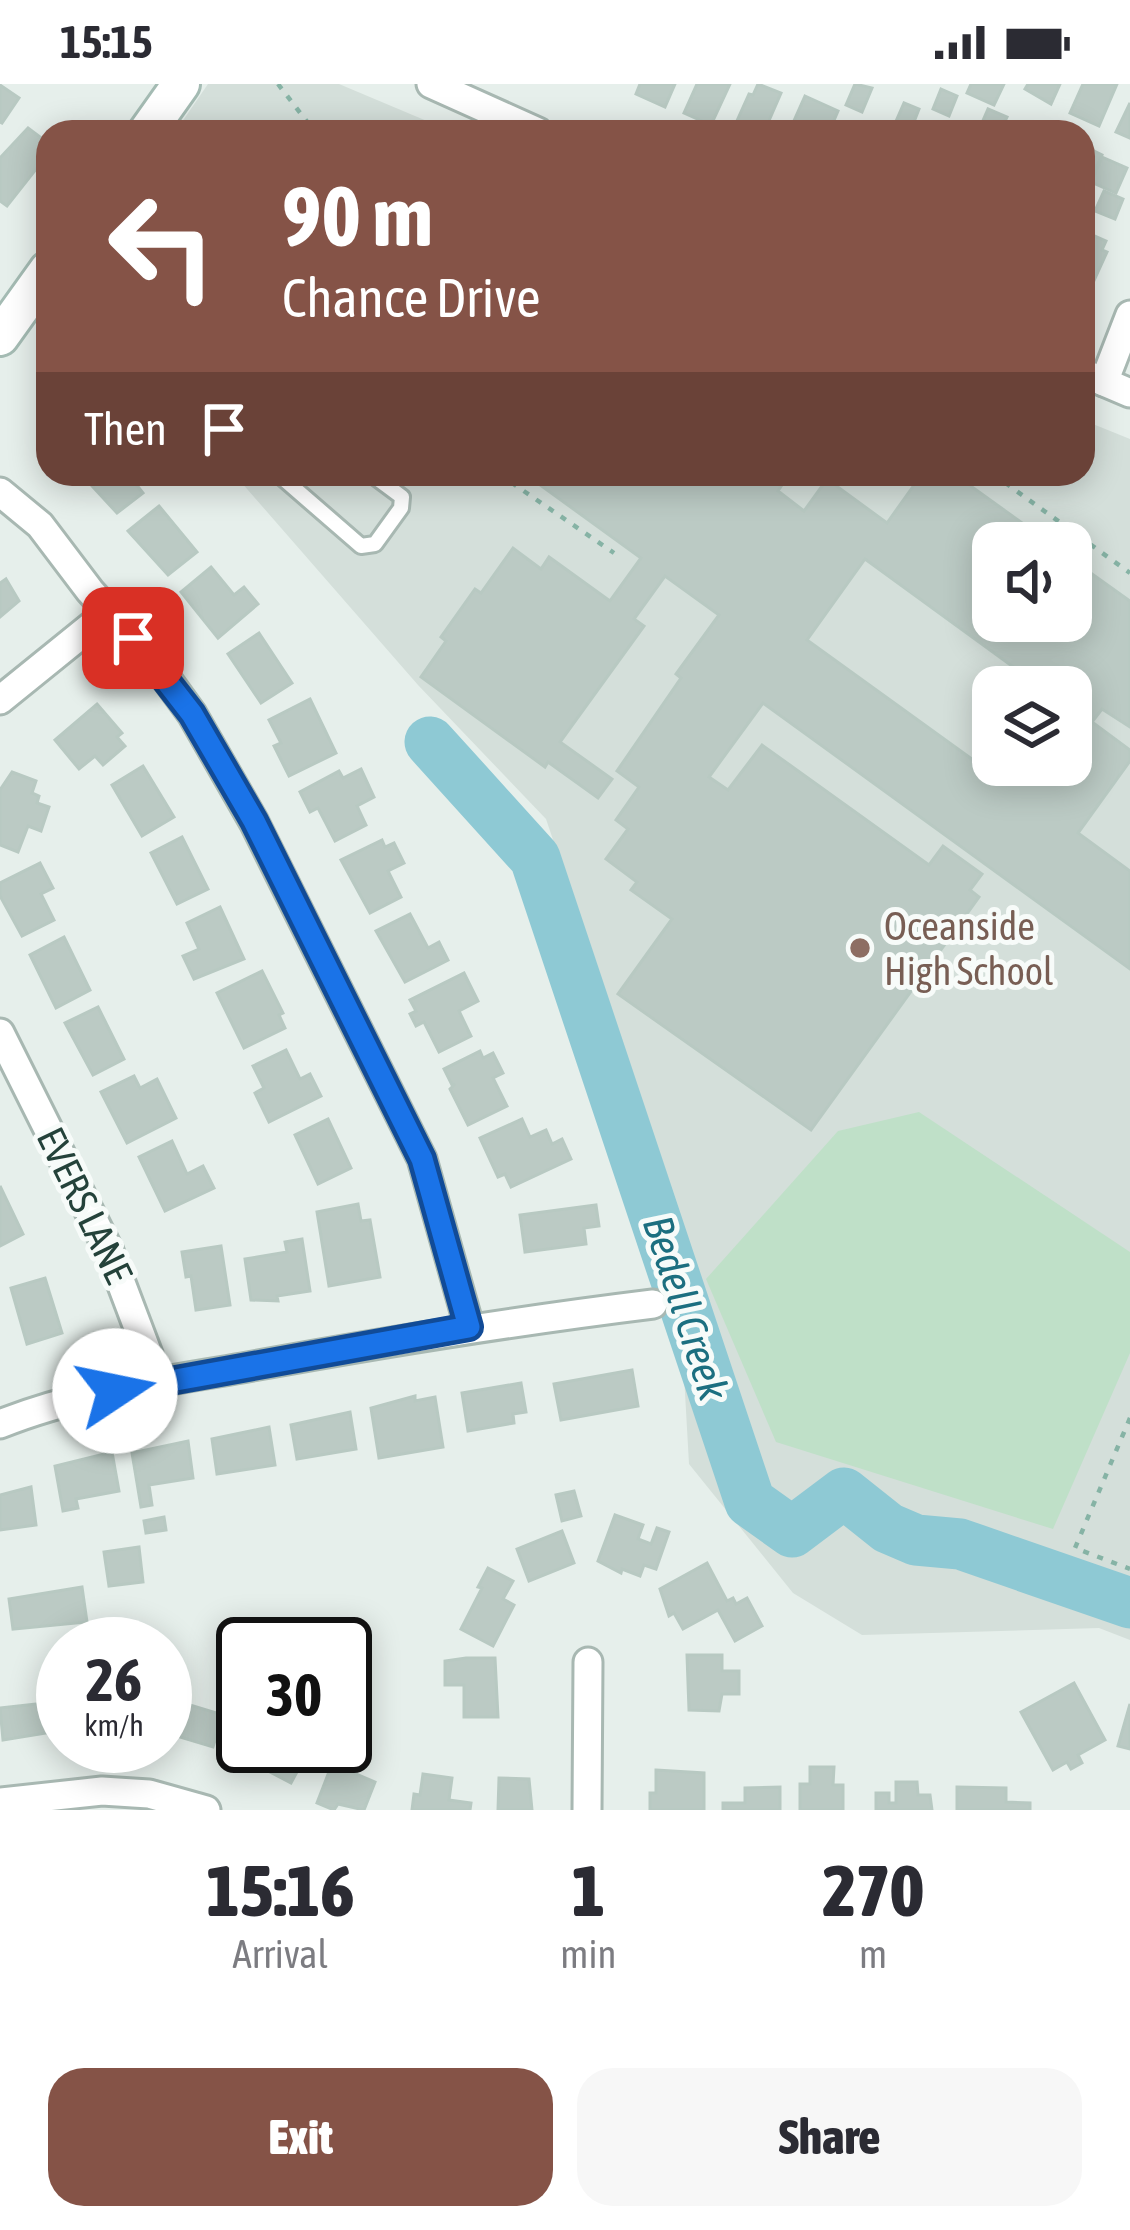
<!DOCTYPE html>
<style>
:root{--surface:#fff;--page:#f7f7f7;--text:#2b2b33;--muted:#7c7c81;--accent:#855347}
body{margin:0;font-family:"Asap Condensed",sans-serif;background:var(--page);color:var(--text);height:100vh;display:flex;flex-direction:column;font-size:45px;white-space:nowrap}
*{box-sizing:border-box;margin:0}
p{font-size:39px;color:var(--muted)}
.icon{flex:none;width:66px;height:66px;fill:none;stroke:currentColor;stroke-width:2;stroke-linecap:round;stroke-linejoin:round}
.map{position:relative;height:1726px;overflow:hidden}
.side{display:flex;flex-direction:column;background:var(--surface);flex:1}
.side>*{flex:none}
.banner{position:absolute;left:36px;top:36px;width:1059px;height:366px;border-radius:36px;box-shadow:0 6px 30px #0003;background:#855347;color:#fff;overflow:hidden}
.controls{position:absolute;left:972px;top:438px;display:grid;gap:24px}
.controls a{display:grid;place-items:center;width:120px;height:120px;border-radius:24px;background:var(--surface);box-shadow:0 6px 30px #0003;font-size:60px}
.speed{position:absolute;left:36px;top:1533px;display:flex;gap:24px;font-size:60px;font-weight:700;text-align:center}
.speed>*{display:grid;place-content:center;width:156px;height:156px;border-radius:50%;background:var(--surface);box-shadow:0 6px 30px #0003;line-height:1}
.speed small{font-size:30px;font-weight:400}
.speed .limit{border:6px solid #111;border-radius:18px;background:#fff;color:#111}
.pin{position:absolute;display:grid;place-items:center;width:102px;height:102px;color:#fff;margin:-51px;border-radius:24px;box-shadow:0 6px 18px #0006}
.me{position:absolute;width:132px;margin:-66px;rotate:79deg;stroke-linejoin:round;filter:drop-shadow(0 0 9px #0008)}
.turn{display:flex;align-items:center;gap:42px;height:252px;padding:0 48px;font-size:54px}
.turn .icon{width:156px;height:156px;stroke-width:2.5}
.turn b{display:block;font-size:84px;line-height:102px}
.then{display:flex;align-items:center;height:114px;padding:0 48px;background:#0003;gap:24px;font-size:45px}
.eta{display:flex;justify-content:space-evenly;align-items:center;height:204px;text-align:center}
.eta b{font-size:72px;font-weight:800;line-height:84px}
.primary-button{display:flex;gap:24px;margin-top:auto;padding:24px 48px}
.primary-button a{flex:1;height:138px;border-radius:36px;background:var(--accent);color:#fff;font-size:48px;font-weight:800;line-height:138px;text-align:center}
.primary-button a+a{background:var(--page);color:var(--text)}
.status{display:flex;justify-content:space-between;align-items:center;height:84px;padding:0 60px;background:var(--surface);direction:ltr}
.status svg{height:33px;fill:currentColor}
.map>svg:first-child{display:block}
.built{fill:#d4dfda;fill-rule:evenodd}
.green{fill:#bfe0c8}
.lines{fill:none;stroke-linecap:round;stroke-linejoin:round}
.river{stroke:#8ec9d4;stroke-width:51}
.building{fill:#bbcac4;stroke:#b8c9c2;stroke-width:3;fill-rule:evenodd}
.lane-casing{stroke:#a8b8b2;stroke-width:20}
.street-casing{stroke:#a8b8b2;stroke-width:33}
.secondary-casing{stroke:#a4bbb3;stroke-width:42}
.path{stroke:#86b3a5;stroke-width:4.5;stroke-dasharray:6 9;stroke-linecap:butt}
.lane{stroke:#fff;stroke-width:14}
.street{stroke:#fff;stroke-width:27}
.secondary{stroke:#fff;stroke-width:36}
.route-casing{stroke:#114b97;stroke-width:30}
.route{stroke:#1a73e8;stroke-width:21}
.education-dot{fill:#8d6e63;stroke:#f7fbf9;stroke-width:4.5}
.labels{text-anchor:middle;dominant-baseline:central;stroke-width:10;stroke-linejoin:round;paint-order:stroke}
.education-label{font-size:39px;fill:#785e54;stroke:#f7fbf9;text-anchor:start}
.street-label{font-size:39px;fill:#24423a;stroke:#f7fbf9}
.water-label{font-size:42px;font-style:italic;fill:#1c6f80;stroke:#f7fbf9}
</style>
<div class="status"><b>15:15</b><svg viewBox="0 0 49 12"><path d="M0 12V9h3v3zM5 12V6h3v6zM10 12V3h3v9zM15 12V0h3v12zM26 1h20v11H26zM47 4h2v5h-2z"/></svg></div>
<div class="map">
<svg width="1130" height="1726" viewBox="0 0 1130 1726">
<rect width="100%" height="100%" fill="#e6efeb"/>
<g class="built">
<path d="M 208,0 L 339,0 L 453,48 L 175,48 Z"/>
<path d="M 1083,336 L 1130,355 L 1130,1556 L 1099,1544 L 862,1551 L 793,1509 L 689,1380 L 680,1220 L 633,992 L 546,735 L 418,601 L 234,390 L 1083,390 ZM 993,459 L 1071,459 L 1071,537 L 993,537 ZM 993,603 L 1071,603 L 1071,681 L 993,681 Z"/>
</g>
<path class="green" d="M 919,1028 L 1130,1168 L 1130,1269 L 1053,1445 L 776,1358 L 706,1195 L 838,1047 Z"/>
<g class="lines">
<path class="river" d="M 430,658 L 535,774 L 750,1418 L 792,1448 L 844,1409 L 888,1444 L 916,1456 L 960,1460 L 1130,1519"/>
</g>
<g class="building">
<path d="M 640,0 L 675,0 L 665,23 L 636,10 Z"/>
<path d="M 697,0 L 730,0 L 711,41 L 684,29 Z"/>
<path d="M 758,0 L 781,9 L 764,48 L 732,48 L 749,10 L 753,11 Z"/>
<path d="M 855,0 L 872,4 L 862,28 L 846,21 Z"/>
<path d="M 971,0 L 1004,0 L 994,21 L 967,9 Z"/>
<path d="M 1028,0 L 1060,0 L 1051,20 L 1025,5 Z"/>
<path d="M 1083,0 L 1117,0 L 1099,42 L 1070,29 Z"/>
<path d="M 0,1 L 19,14 L 2,39 L 0,38 Z"/>
<path d="M 941,5 L 957,12 L 949,32 L 933,25 Z"/>
<path d="M 805,12 L 838,27 L 829,48 L 789,48 Z"/>
<path d="M 904,19 L 919,25 L 910,48 L 894,42 Z"/>
<path d="M 1130,19 L 1130,54 L 1116,48 Z"/>
<path d="M 988,25 L 1007,33 L 1000,48 L 978,48 Z"/>
<path d="M 28,44 L 48,59 L 48,70 L 7,122 L 0,117 L 0,74 Z"/>
<path d="M 1084,62 L 1102,71 L 1089,99 L 1083,96 Z"/>
<path d="M 1102,73 L 1127,84 L 1116,109 L 1091,98 Z"/>
<path d="M 1104,107 L 1123,115 L 1115,135 L 1095,127 Z"/>
<path d="M 1092,151 L 1106,157 L 1102,166 L 1107,168 L 1087,212 L 1083,210 L 1083,160 L 1087,162 Z"/>
<path d="M 81,390 L 128,390 L 143,409 L 117,429 Z"/>
<path d="M 525,390 L 785,390 L 788,392 L 778,407 L 804,427 L 827,395 L 887,439 L 922,390 L 954,390 L 1050,459 L 993,459 L 993,537 L 1071,537 L 1071,475 L 1130,517 L 1130,643 L 1102,625 L 1092,638 L 1130,666 L 1130,677 L 1078,749 L 1130,787 L 1130,885 L 763,619 L 709,693 L 728,706 L 762,661 L 929,781 L 943,762 L 982,790 L 970,806 L 979,813 L 811,1046 L 618,910 L 672,835 L 631,806 L 637,798 L 606,775 L 628,745 L 616,736 L 639,703 L 617,687 L 681,594 L 676,590 L 719,531 L 665,492 L 634,535 L 644,542 L 560,658 L 612,695 L 598,714 L 548,678 L 545,683 L 421,593 L 446,557 L 441,553 L 475,505 L 481,509 L 513,464 L 541,485 L 549,473 L 610,517 L 641,474 ZM 865,475 L 1041,603 L 1071,603 L 1071,681 L 1001,681 L 994,691 L 807,556 Z"/>
<path d="M 159,422 L 197,468 L 168,491 L 128,447 Z"/>
<path d="M 211,483 L 234,511 L 244,503 L 258,520 L 218,554 L 181,508 Z"/>
<path d="M 6,495 L 19,517 L 0,533 L 0,499 Z"/>
<path d="M 259,549 L 292,599 L 261,619 L 228,570 Z"/>
<path d="M 310,615 L 336,669 L 289,692 L 274,662 L 281,659 L 269,636 Z"/>
<path d="M 97,620 L 122,649 L 117,653 L 125,662 L 103,681 L 95,672 L 79,685 L 55,656 Z"/>
<path d="M 143,682 L 174,733 L 142,752 L 112,701 Z"/>
<path d="M 361,685 L 374,713 L 357,722 L 366,741 L 335,757 L 318,724 L 310,728 L 300,708 L 339,687 L 343,694 Z"/>
<path d="M 12,688 L 36,697 L 32,709 L 39,712 L 37,719 L 49,723 L 41,747 L 28,742 L 18,768 L 0,761 L 0,706 Z"/>
<path d="M 182,753 L 208,805 L 177,820 L 151,769 Z"/>
<path d="M 382,756 L 385,763 L 394,759 L 404,779 L 388,787 L 401,813 L 370,829 L 341,776 Z"/>
<path d="M 40,779 L 53,804 L 41,810 L 54,836 L 22,852 L 0,812 L 0,799 Z"/>
<path d="M 220,823 L 244,875 L 194,895 L 183,872 L 199,865 L 187,839 Z"/>
<path d="M 410,830 L 428,864 L 439,858 L 448,876 L 405,898 L 376,847 Z"/>
<path d="M 64,853 L 90,906 L 56,924 L 30,871 Z"/>
<path d="M 262,887 L 283,929 L 279,931 L 285,944 L 244,964 L 217,909 Z"/>
<path d="M 464,889 L 478,917 L 459,927 L 471,952 L 439,968 L 424,938 L 416,942 L 410,930 L 416,927 L 410,916 Z"/>
<path d="M 98,923 L 124,975 L 93,991 L 65,939 Z"/>
<path d="M 286,966 L 300,995 L 310,990 L 321,1012 L 269,1038 L 255,1009 L 264,1004 L 253,982 Z"/>
<path d="M 480,967 L 483,974 L 493,969 L 503,989 L 493,994 L 507,1022 L 468,1041 L 450,1005 L 455,1000 L 452,1001 L 444,985 Z"/>
<path d="M 134,992 L 140,1004 L 157,995 L 176,1034 L 127,1059 L 101,1008 Z"/>
<path d="M 328,1035 L 351,1084 L 318,1100 L 295,1051 Z"/>
<path d="M 522,1035 L 530,1053 L 546,1046 L 552,1060 L 562,1055 L 571,1075 L 511,1103 L 505,1090 L 498,1093 L 480,1054 Z"/>
<path d="M 172,1057 L 187,1090 L 203,1082 L 214,1104 L 165,1127 L 139,1073 Z"/>
<path d="M 0,1102 L 23,1150 L 0,1162 Z"/>
<path d="M 358,1120 L 361,1137 L 370,1136 L 380,1193 L 329,1202 L 317,1128 Z"/>
<path d="M 596,1121 L 599,1142 L 584,1144 L 586,1160 L 525,1168 L 520,1131 Z"/>
<path d="M 302,1155 L 310,1207 L 277,1212 L 278,1217 L 251,1216 L 245,1175 L 287,1168 L 285,1158 Z"/>
<path d="M 221,1162 L 230,1221 L 196,1226 L 191,1192 L 186,1193 L 182,1168 Z"/>
<path d="M 45,1194 L 62,1249 L 27,1260 L 11,1204 Z"/>
<path d="M 632,1286 L 638,1322 L 561,1336 L 554,1300 Z"/>
<path d="M 521,1299 L 526,1328 L 513,1330 L 514,1339 L 468,1347 L 462,1309 Z"/>
<path d="M 415,1312 L 415,1317 L 435,1313 L 443,1363 L 379,1374 L 371,1324 Z"/>
<path d="M 350,1328 L 356,1365 L 297,1375 L 291,1341 Z"/>
<path d="M 269,1343 L 275,1381 L 217,1390 L 212,1355 Z"/>
<path d="M 188,1357 L 193,1394 L 149,1401 L 152,1421 L 141,1423 L 132,1369 Z"/>
<path d="M 112,1368 L 119,1407 L 76,1415 L 78,1424 L 63,1427 L 55,1382 Z"/>
<path d="M 31,1403 L 36,1441 L 0,1446 L 0,1411 Z"/>
<path d="M 574,1407 L 581,1432 L 562,1437 L 556,1411 Z"/>
<path d="M 615,1431 L 643,1441 L 638,1455 L 651,1460 L 657,1444 L 669,1448 L 656,1485 L 644,1481 L 640,1492 L 622,1485 L 621,1489 L 598,1477 Z"/>
<path d="M 164,1433 L 166,1446 L 146,1449 L 144,1437 Z"/>
<path d="M 562,1447 L 574,1479 L 529,1497 L 517,1465 Z"/>
<path d="M 139,1463 L 143,1498 L 109,1502 L 104,1468 Z"/>
<path d="M 707,1479 L 727,1517 L 733,1514 L 736,1520 L 747,1514 L 762,1542 L 735,1557 L 718,1526 L 683,1545 L 674,1529 L 669,1532 L 660,1505 Z"/>
<path d="M 488,1484 L 513,1497 L 503,1515 L 514,1521 L 493,1562 L 461,1545 L 482,1504 L 478,1503 Z"/>
<path d="M 82,1503 L 87,1538 L 13,1545 L 9,1515 Z"/>
<path d="M 687,1571 L 722,1571 L 722,1587 L 739,1587 L 739,1610 L 722,1610 L 719,1627 L 689,1626 Z"/>
<path d="M 466,1574 L 495,1574 L 498,1633 L 464,1633 L 464,1601 L 445,1601 L 445,1577 Z"/>
<path d="M 228,1594 L 243,1596 L 242,1622 L 224,1619 Z"/>
<path d="M 1074,1599 L 1105,1656 L 1078,1671 L 1082,1679 L 1071,1685 L 1067,1678 L 1053,1686 L 1021,1628 Z"/>
<path d="M 55,1618 L 58,1647 L 3,1656 L 0,1624 Z"/>
<path d="M 180,1618 L 223,1631 L 213,1663 L 170,1650 Z"/>
<path d="M 1130,1620 L 1130,1665 L 1118,1662 Z"/>
<path d="M 260,1662 L 311,1662 L 291,1699 L 251,1678 Z"/>
<path d="M 332,1680 L 375,1698 L 364,1726 L 338,1720 L 334,1726 L 317,1719 Z"/>
<path d="M 810,1683 L 834,1683 L 833,1701 L 843,1701 L 843,1726 L 800,1726 L 800,1700 L 810,1700 Z"/>
<path d="M 656,1686 L 704,1689 L 704,1726 L 650,1726 L 650,1709 L 656,1709 Z"/>
<path d="M 423,1690 L 452,1694 L 449,1716 L 471,1719 L 470,1726 L 412,1726 L 414,1710 L 420,1711 Z"/>
<path d="M 499,1694 L 529,1695 L 532,1726 L 498,1726 Z"/>
<path d="M 896,1698 L 917,1698 L 918,1711 L 930,1711 L 932,1726 L 876,1726 L 876,1709 L 889,1709 L 889,1719 L 896,1719 Z"/>
<path d="M 780,1703 L 780,1726 L 723,1726 L 723,1719 L 745,1719 L 745,1704 Z"/>
<path d="M 957,1703 L 1006,1704 L 1006,1718 L 1030,1719 L 1030,1726 L 957,1726 Z"/>
</g>
<g class="lines">
<g class="lane-casing">
<path id="lane" d="M 278,390 L 361,462 L 375,460 L 401,424 L 402,413 L 371,390"/>
</g>
<g class="street-casing">
<g id="street">
<path d="M 431,0 L 538,48"/>
<path d="M 1083,289 L 1130,309"/>
<path d="M 1104,298 L 1130,231"/>
<path d="M 0,408 L 40,441 L 90,507 L 155,579 L 192,630 L 254,738 L 422,1075 L 469,1242"/>
<path d="M 0,616 L 110,527"/>
<path d="M 0,949 L 109,1167 L 159,1299"/>
<path d="M 0,1340 C 77,1309 161,1298 242,1284 C 379,1259 515,1237 653,1220"/>
<path d="M 0,1718 L 102,1707 L 149,1710 L 206,1726"/>
<path d="M 587,1726 L 588,1578"/>
</g>
</g>
<g class="secondary-casing">
<g id="secondary">
<path d="M 147,48 L 181,0"/>
<path d="M 0,253 L 48,186"/>
</g>
</g>
<g class="path">
<path d="M 278,0 L 315,48"/>
<path d="M 499,390 L 614,469"/>
<path d="M 993,390 L 1130,489"/>
<path d="M 1130,1334 L 1075,1464 L 1130,1485"/>
</g>
<use href="#lane" class="lane"/>
<use href="#street" class="street"/>
<use href="#secondary" class="secondary"/>
</g>
<g class="lines">
<g class="route-casing">
<path id="route" d="M 115,1307 L 469,1243 L 422,1075 L 254,737 L 192,630 L 133,554"/>
</g>
<use href="#route" class="route"/>
</g>
<circle class="education-dot" cx="860" cy="864" r="12"/>
<g class="labels">
<g class="education-label">
<text x="884" y="842">Oceanside<tspan x="884" dy="45">High School</tspan></text>
</g>
<g class="street-label">
<text transform="translate(85 1121) rotate(64)">EVERS LANE</text>
</g>
<g class="water-label">
<text transform="translate(686 1224) rotate(72)">Bedell Creek</text>
</g>
</g>
</svg>
<div class="controls">
<a><svg class="icon" aria-label="sound" viewBox="0 0 24 24"><path d="M4 9h4l5-4v14l-5-4H4zM17 9q2 3 0 6"/></svg></a>
<a><svg class="icon" aria-label="layers" viewBox="0 0 24 24"><path d="M12 4l9 5-9 5-9-5zM3 14l9 5 9-5"/></svg></a>
</div>
<div class="speed"><div>26<small>km/h</small></div><div class="limit">30</div></div>
<div class="pin" style="left:133px;top:554px;background:#d93025"><svg class="icon" aria-label="arrive" viewBox="0 0 24 24"><path d="M6 21V4h12l-3 4 3 4H6"/></svg></div>
<svg class="me" style="left:115px;top:1307px" viewBox="-20 -20 40 40"><circle r="19" fill="#fff"/><path d="M0-13L10 11 0 6-10 11z" fill="#1a73e8"/></svg>
<div class="banner">
<div class="turn"><svg class="icon" aria-label="left" viewBox="0 0 24 24"><path d="M17 20v-9H6M10 6l-5 5 5 5"/></svg><div><b>90 m</b>Chance Drive</div></div>
<div class="then">Then<svg class="icon" aria-label="arrive" viewBox="0 0 24 24"><path d="M6 21V4h12l-3 4 3 4H6"/></svg></div>
</div>
</div>
<section class="side">
<div class="eta">
<div><b>15:16</b><p>Arrival</p></div>
<div><b>1</b><p>min</p></div>
<div><b>270</b><p>m</p></div>
</div>
<div class="primary-button"><a>Exit</a><a>Share</a></div>
</section>
